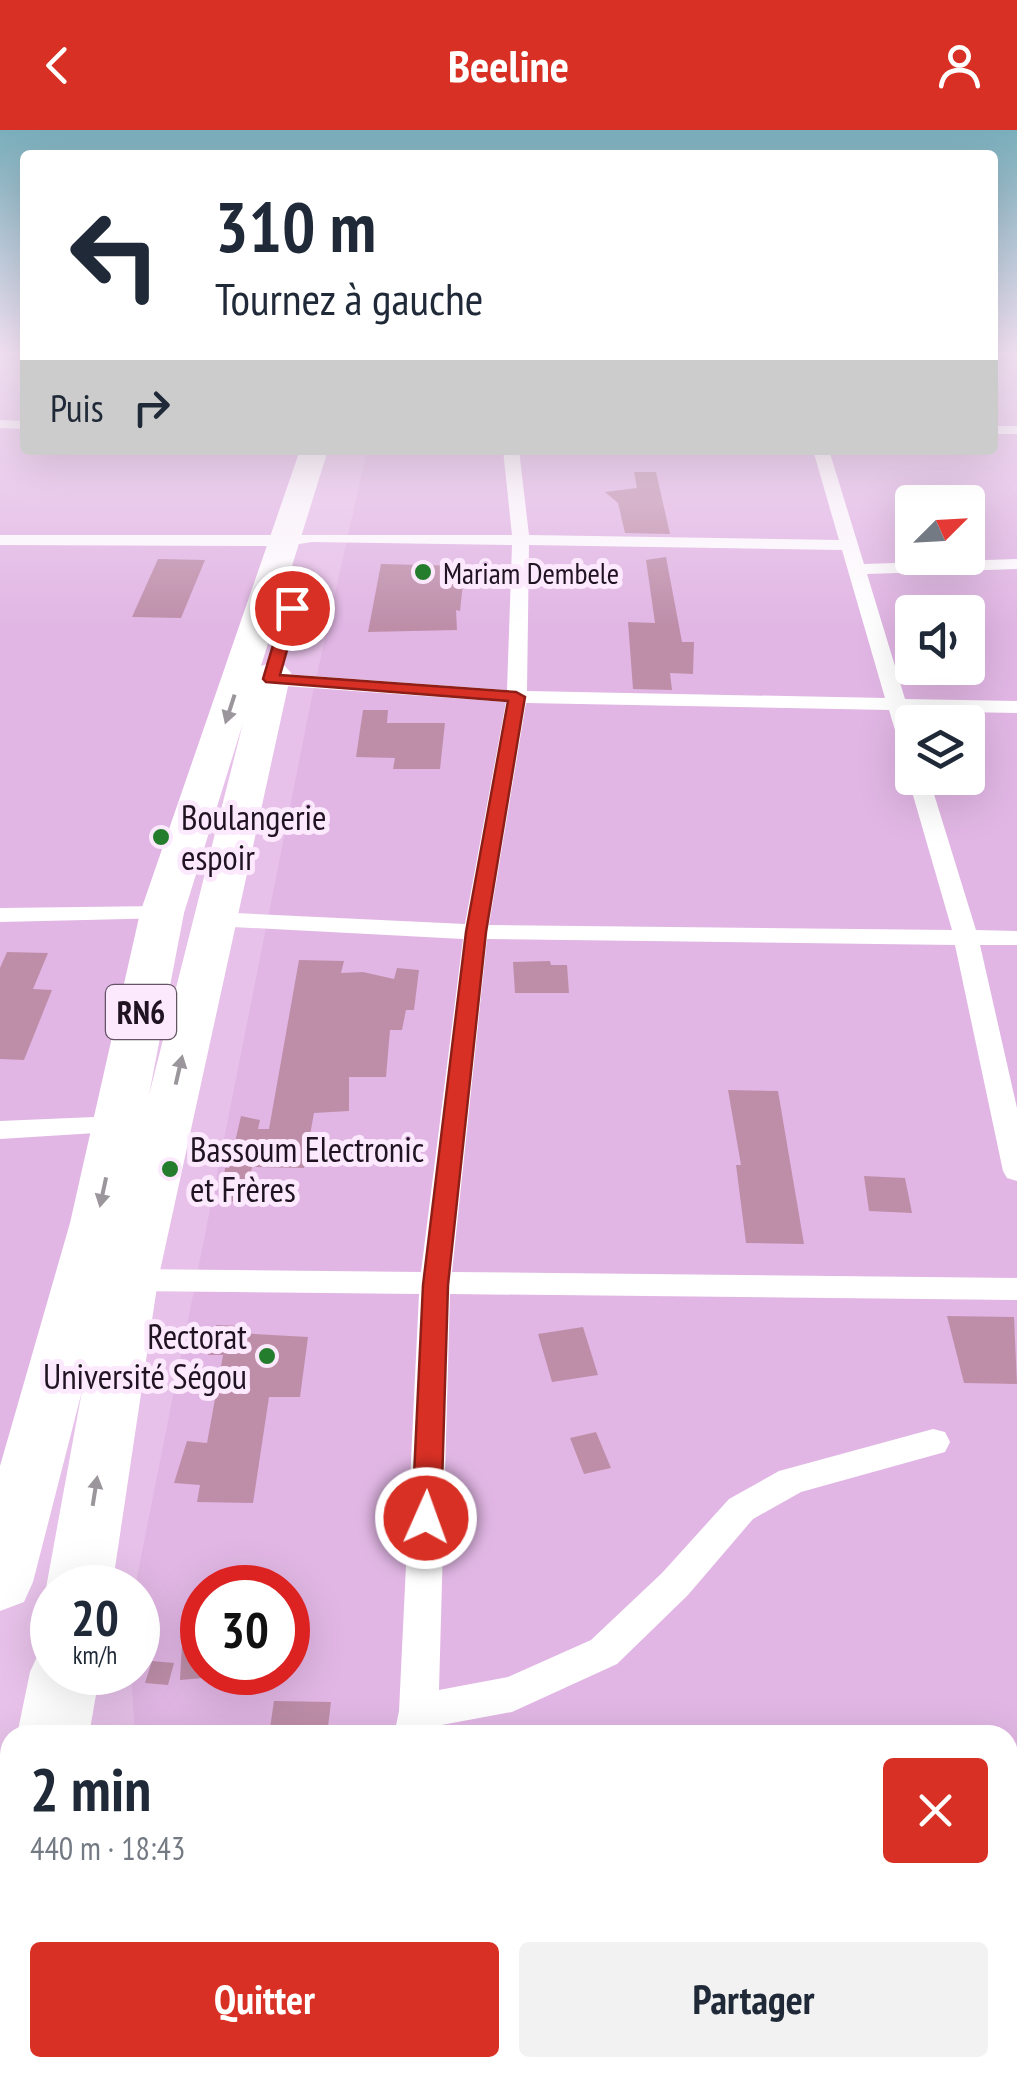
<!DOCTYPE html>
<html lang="fr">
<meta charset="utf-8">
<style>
:root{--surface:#fff;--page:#f2f2f3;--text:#1f2937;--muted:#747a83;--accent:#d93025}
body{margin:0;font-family:"PT Sans Narrow",sans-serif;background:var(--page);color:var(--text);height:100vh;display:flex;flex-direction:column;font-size:38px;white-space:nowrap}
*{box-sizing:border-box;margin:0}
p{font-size:32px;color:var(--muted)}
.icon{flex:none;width:55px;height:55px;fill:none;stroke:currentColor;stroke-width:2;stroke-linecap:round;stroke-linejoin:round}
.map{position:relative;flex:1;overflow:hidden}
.sheet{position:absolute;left:0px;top:1595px;width:1018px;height:352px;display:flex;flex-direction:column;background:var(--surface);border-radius:30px 30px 0 0;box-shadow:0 10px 40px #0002}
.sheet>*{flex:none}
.banner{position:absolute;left:20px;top:20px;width:978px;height:305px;border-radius:10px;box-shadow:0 10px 40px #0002;background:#fff;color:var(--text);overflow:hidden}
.needle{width:65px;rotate:66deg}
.buttons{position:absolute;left:895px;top:355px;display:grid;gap:20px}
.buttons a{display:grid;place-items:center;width:90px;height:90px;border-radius:10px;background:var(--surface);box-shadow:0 10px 40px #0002;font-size:50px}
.speed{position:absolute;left:30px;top:1435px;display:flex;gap:20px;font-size:50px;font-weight:700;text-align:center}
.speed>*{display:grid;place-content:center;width:130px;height:130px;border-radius:50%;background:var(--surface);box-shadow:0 10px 40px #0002;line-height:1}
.speed small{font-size:25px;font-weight:400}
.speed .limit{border:15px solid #d22;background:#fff;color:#111}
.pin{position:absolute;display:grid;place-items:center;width:85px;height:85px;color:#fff;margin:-42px;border:5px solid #fff;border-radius:50%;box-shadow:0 2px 10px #0007}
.me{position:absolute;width:110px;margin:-55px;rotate:2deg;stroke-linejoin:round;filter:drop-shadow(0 0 8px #0008)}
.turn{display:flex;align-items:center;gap:35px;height:210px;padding:0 30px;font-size:45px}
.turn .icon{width:130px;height:130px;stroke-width:2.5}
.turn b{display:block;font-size:70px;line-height:85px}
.then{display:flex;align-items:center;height:95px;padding:0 30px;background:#0003;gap:20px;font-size:38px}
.round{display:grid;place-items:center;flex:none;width:105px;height:105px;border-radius:10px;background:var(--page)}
.headline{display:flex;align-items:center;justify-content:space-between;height:170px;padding:0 30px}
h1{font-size:60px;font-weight:800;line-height:75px}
.action{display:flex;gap:20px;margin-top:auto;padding:20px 30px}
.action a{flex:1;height:115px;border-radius:10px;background:var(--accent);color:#fff;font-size:40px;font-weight:800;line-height:115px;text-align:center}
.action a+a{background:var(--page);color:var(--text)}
header{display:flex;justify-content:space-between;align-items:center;height:130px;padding:0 30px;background:var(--accent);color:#fff;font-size:45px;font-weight:800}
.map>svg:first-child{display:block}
.built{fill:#e1b6e4;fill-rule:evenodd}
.building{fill:#be8ea9}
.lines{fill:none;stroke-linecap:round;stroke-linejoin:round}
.street{fill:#fff;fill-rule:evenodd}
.secondary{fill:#fff;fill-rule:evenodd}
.highway{fill:#fff;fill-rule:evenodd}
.oneway{fill:#9b959c}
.route{fill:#d93025;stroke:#8d1f18;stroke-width:2.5}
.poi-dot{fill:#247d2d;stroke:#fce9fd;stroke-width:4}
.labels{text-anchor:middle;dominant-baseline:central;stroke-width:10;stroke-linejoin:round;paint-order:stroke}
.far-poi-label{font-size:30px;fill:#211422;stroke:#fce9fd;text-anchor:start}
.shield{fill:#fce9fd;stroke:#635464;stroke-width:2.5}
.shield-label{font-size:32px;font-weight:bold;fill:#211422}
.poi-label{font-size:35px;fill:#211422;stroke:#fce9fd;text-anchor:start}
</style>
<header><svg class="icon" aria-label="back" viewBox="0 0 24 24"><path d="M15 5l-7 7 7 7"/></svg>Beeline<svg class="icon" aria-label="person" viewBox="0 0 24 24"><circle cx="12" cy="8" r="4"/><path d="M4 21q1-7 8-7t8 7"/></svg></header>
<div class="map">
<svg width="1017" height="1946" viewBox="0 0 1017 1946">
<rect width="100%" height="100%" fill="#e7c1e9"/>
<g class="built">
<path d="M 0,224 L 25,224 L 25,320 L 319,320 L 0,1364 Z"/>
<path d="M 993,224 L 1017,224 L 1017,1766 L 1008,1767 L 1008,1605 L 135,1605 L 131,1543 L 138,1542 L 135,1457 L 311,571 L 367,320 L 992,320 ZM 912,372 L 968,372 L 968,428 L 912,428 ZM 912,482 L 968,482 L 968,538 L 912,538 ZM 912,592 L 968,592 L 968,648 L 912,648 ZM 202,1458 L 288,1458 L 288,1542 L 202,1542 Z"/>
</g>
<g class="building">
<path d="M 634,342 L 656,342 L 670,404 L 625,403 L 618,373 L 605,362 L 637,358 Z"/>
<path d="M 666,427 L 682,512 L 694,512 L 693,544 L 670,543 L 672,560 L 633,559 L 628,492 L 655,493 L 646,430 Z"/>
<path d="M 158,429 L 205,430 L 181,488 L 132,487 Z"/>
<path d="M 381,434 L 465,436 L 460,481 L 456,480 L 457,500 L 368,502 Z"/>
<path d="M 363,580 L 388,580 L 387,593 L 445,593 L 440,639 L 393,639 L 395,628 L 356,627 Z"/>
<path d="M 7,822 L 48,823 L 33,859 L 52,860 L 24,930 L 0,929 L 0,838 Z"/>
<path d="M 299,830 L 344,831 L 341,843 L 363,842 L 394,849 L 397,838 L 419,840 L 414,880 L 406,880 L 402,900 L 390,900 L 386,947 L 349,947 L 349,981 L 314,983 L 304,1038 L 252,1037 L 246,1072 L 221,1071 L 225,1038 L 229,1038 L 241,986 L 260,990 L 258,999 L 269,999 Z"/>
<path d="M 550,831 L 551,835 L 567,835 L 569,863 L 515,863 L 513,832 Z"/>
<path d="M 728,960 L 778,961 L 804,1114 L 746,1113 L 736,1035 L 741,1035 Z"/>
<path d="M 864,1046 L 905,1048 L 912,1083 L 869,1081 Z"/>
<path d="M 947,1186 L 1014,1187 L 1017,1254 L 964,1253 Z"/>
<path d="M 216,1195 L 239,1196 L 238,1203 L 308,1207 L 300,1267 L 269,1267 L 253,1373 L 197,1372 L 200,1355 L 174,1353 L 187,1311 L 207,1313 L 223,1225 L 208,1225 Z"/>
<path d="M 583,1197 L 598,1245 L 552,1252 L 538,1204 Z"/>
<path d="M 596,1302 L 611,1338 L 584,1344 L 570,1308 Z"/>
<path d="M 184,1481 L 202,1482 L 203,1548 L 180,1550 Z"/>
<path d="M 152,1531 L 174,1533 L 168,1555 L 145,1553 Z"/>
<path d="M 274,1571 L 331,1572 L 327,1605 L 269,1605 Z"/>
</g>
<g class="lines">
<g class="street">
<path d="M 0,290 L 25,291 L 25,299 L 0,298 Z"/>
<rect x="992" y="296" width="25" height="8"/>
<path d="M 503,320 L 519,320 L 529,405 L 839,410 L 813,320 L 829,320 L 864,434 L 1017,429 L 1017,439 L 867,444 L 905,569 L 1017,571 L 1017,583 L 909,581 L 912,630 L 902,624 L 889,580 L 526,573 L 489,795 L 952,800 L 908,648 L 912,643 L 912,648 L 929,648 L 976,800 L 1017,801 L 1017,815 L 980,815 L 1017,978 L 1017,1051 L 1007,1048 L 1003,1041 L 955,815 L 487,809 L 452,1142 L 1017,1148 L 1017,1170 L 450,1164 L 439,1560 L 508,1547 L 591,1510 L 662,1443 L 729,1369 L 779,1341 L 933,1299 L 945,1302 L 950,1312 L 945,1322 L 801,1362 L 753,1389 L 688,1465 L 617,1534 L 512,1582 L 436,1596 L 434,1605 L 394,1605 L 399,1581 L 419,1164 L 130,1161 L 119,1158 L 115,1150 L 119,1142 L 130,1139 L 421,1142 L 463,809 L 214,796 L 202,789 L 214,782 L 465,794 L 506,572 L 271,555 L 261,549 L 271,543 L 507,560 L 512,415 L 312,412 L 286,416 L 0,415 L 0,405 L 512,405 ZM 529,415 L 842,420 L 885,568 L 527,561 Z"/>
<path d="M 162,776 L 174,783 L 170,788 L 0,792 L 0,778 Z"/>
<path d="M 118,986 L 128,989 L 132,995 L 128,1001 L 0,1009 L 0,991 Z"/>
<path d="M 306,1938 L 352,1938 L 350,1946 L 304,1946 Z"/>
</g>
<rect class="secondary" x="1008" y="1830" width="9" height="64"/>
<g class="highway">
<path d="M 300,320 L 328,320 L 261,536 L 273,532 L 285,536 L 291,543 L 158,1150 L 112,1458 L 52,1458 L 52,1472 L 46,1458 L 82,1261 L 33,1452 L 24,1472 L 0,1481 L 0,1336 L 70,1093 L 140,783 ZM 243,593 L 149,965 L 184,783 Z"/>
<path d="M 52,1515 L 52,1542 L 100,1542 L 89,1605 L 17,1605 L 30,1542 L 40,1520 Z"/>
<path d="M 0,1661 L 10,1665 L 10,1737 L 0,1733 Z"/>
<path d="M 10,1894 L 10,1938 L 51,1938 L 48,1946 L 0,1946 L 0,1898 Z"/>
</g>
</g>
<defs><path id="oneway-solid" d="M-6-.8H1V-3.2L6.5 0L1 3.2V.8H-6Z" transform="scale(2.5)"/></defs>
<g class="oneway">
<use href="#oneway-solid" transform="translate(230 579) rotate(108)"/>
<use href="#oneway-solid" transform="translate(179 940) rotate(-77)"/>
<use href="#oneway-solid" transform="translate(103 1062) rotate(102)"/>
<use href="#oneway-solid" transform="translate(95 1361) rotate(-81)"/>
</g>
<linearGradient id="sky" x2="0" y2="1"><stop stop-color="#7aaebb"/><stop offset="0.45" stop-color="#f4e3f5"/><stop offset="1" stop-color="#f4e3f5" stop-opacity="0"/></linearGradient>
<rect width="1017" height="496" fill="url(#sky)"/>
<path class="route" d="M 292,473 L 299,478 L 280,545 L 516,562 L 525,567 L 486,802 L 448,1155 L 441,1388 L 437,1396 L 426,1400 L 416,1396 L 412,1388 L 423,1155 L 466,802 L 508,571 L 266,552 L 263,549 L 284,478 Z"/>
<g class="poi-dot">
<circle cx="423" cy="442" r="10"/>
<circle cx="161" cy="707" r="10"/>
<circle cx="170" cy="1039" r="10"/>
<circle cx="267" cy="1226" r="10"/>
</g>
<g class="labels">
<g class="far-poi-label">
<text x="443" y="442">Mariam Dembele</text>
</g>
<rect class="shield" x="106" y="855" width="70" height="54" rx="8"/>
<g class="shield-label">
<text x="141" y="882">RN6</text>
</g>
<g class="poi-label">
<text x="181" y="687">Boulangerie<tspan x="181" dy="40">espoir</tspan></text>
<text x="190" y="1019">Bassoum Electronic<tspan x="190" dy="40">et Frères</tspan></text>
<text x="247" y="1206" text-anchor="end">Rectorat<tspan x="247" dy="40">Université Ségou</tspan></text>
</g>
</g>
</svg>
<div class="buttons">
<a><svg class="needle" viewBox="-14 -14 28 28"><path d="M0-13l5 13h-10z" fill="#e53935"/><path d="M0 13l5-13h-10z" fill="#747a83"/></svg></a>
<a><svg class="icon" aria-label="sound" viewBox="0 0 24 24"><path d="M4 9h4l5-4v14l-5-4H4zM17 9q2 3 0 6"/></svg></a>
<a><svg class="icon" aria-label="layers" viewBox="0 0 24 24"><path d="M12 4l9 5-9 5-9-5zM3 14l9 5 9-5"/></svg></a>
</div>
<div class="speed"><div>20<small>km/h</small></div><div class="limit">30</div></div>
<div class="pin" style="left:292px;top:478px;background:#d93025"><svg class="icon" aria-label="arrive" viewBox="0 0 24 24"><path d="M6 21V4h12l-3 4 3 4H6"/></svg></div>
<svg class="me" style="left:426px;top:1388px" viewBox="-20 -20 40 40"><circle r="17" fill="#d93025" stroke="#fff" stroke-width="3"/><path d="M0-11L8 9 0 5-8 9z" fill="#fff"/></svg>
<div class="banner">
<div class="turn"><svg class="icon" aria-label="left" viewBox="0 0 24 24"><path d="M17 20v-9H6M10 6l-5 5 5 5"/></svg><div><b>310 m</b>Tournez à gauche</div></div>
<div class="then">Puis<svg class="icon" aria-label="right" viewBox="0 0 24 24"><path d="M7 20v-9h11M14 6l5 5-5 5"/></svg></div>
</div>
<section class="sheet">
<div class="headline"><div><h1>2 min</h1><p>440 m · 18:43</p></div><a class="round" style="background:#d93025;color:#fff"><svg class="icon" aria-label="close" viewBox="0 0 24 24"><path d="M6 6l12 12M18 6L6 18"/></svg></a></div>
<div class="action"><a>Quitter</a><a>Partager</a></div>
</section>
</div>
